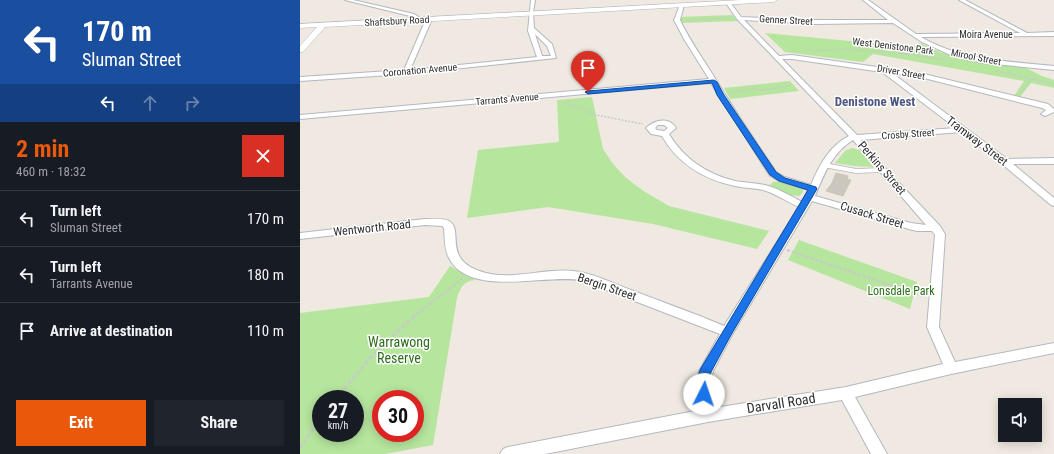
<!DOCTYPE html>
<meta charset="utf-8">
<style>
:root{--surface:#171b24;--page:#20242c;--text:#f1f3f6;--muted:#9ea1a6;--line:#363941;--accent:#ea580c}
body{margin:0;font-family:"Roboto Condensed",sans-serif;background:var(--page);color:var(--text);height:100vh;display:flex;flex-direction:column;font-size:15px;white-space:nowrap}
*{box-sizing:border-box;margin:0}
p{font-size:13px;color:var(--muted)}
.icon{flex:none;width:22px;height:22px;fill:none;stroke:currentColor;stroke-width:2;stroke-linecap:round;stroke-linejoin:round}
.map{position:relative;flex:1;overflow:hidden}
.details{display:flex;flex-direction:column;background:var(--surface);width:300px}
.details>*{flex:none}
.top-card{background:#1a4fa0;color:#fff;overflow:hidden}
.tools{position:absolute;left:698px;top:398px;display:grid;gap:8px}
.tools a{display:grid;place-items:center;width:44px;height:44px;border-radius:0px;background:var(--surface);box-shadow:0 2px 10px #0003;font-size:20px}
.speed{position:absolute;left:12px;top:390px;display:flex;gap:8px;font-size:20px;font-weight:700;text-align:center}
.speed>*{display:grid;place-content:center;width:52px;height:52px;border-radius:50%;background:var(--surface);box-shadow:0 2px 10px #0003;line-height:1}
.speed small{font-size:10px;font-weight:400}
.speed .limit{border:6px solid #d22;background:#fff;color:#111}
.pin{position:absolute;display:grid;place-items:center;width:34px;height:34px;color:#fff;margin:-41px -17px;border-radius:50% 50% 50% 0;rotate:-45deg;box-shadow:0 0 4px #0007}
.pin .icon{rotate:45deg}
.me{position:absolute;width:44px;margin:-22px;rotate:4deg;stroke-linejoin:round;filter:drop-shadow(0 0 3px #0008)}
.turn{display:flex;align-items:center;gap:14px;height:84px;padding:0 16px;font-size:18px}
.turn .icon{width:52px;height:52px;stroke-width:2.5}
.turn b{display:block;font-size:28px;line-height:34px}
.lanes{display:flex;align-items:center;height:38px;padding:0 16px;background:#0003;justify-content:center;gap:20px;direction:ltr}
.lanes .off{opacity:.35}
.round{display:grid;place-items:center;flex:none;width:42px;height:42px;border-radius:0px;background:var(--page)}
.summary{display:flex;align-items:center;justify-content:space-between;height:68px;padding:0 16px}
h1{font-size:24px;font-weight:700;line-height:30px;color:var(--accent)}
.action{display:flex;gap:8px;margin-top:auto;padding:8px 16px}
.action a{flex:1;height:46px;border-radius:0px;background:var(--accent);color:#fff;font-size:16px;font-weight:700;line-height:46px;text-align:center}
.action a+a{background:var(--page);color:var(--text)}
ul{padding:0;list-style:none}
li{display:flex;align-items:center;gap:12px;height:56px;padding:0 16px;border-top:1px solid var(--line)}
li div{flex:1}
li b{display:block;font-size:15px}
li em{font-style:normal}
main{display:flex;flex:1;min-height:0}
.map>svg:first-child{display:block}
.green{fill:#b6e59e;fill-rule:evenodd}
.building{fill:#cbc7bf;stroke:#cbc5ba}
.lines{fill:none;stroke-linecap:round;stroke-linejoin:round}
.service-casing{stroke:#b4b7c1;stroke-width:5.5}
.minor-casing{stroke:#b4b7c1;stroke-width:2}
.tertiary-casing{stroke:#b4b7c1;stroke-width:1}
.path-far3{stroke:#c9c9c9;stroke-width:1;stroke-dasharray:1.5 1;stroke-linecap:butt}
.path-far2{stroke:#c9c9c9;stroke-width:1.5;stroke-dasharray:2 1.5;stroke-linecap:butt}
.path-far1{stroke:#c9c9c9;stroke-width:2;stroke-dasharray:3 2;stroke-linecap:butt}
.path{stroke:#c9c9c9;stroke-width:2.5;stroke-dasharray:4 2.5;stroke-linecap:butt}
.service{stroke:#fff;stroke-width:4}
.minor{fill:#fff;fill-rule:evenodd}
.tertiary{fill:#fff;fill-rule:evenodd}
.route{fill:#1a73e8;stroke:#114b97}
.labels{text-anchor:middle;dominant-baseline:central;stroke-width:3;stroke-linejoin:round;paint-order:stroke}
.far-street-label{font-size:10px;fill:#2e2e2e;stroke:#fff}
.street-label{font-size:12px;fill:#2e2e2e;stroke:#fff}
.park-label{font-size:12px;fill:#2c6e1b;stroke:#fff}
.far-district-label{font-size:13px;font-weight:bold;fill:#4d5680;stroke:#fff}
.near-park-label{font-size:14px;fill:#2c6e1b;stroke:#fff}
.near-street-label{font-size:14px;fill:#2e2e2e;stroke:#fff}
</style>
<main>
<section class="details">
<div class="top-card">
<div class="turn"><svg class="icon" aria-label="left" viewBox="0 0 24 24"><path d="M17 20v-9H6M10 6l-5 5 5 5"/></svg><div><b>170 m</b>Sluman Street</div></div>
<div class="lanes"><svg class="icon" aria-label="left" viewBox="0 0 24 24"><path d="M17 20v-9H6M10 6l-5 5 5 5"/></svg><svg class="icon off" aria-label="ahead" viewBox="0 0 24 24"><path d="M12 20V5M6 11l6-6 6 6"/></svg><svg class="icon off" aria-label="right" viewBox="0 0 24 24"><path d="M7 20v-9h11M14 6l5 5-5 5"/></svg></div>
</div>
<div class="summary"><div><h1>2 min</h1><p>460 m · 18:32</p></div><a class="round" style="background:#d93025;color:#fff"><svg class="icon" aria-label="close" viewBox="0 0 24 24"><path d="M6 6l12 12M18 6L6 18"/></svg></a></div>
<ul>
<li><svg class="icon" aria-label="left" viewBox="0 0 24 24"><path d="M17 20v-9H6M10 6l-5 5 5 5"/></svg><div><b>Turn left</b><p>Sluman Street</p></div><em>170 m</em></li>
<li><svg class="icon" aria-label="left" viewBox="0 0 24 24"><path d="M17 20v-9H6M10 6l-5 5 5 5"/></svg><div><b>Turn left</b><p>Tarrants Avenue</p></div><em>180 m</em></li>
<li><svg class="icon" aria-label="arrive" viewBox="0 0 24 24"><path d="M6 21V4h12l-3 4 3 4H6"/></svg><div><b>Arrive at destination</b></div><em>110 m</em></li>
</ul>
<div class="action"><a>Exit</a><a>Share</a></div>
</section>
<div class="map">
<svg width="754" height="454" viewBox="0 0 754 454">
<rect width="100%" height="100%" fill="#efe9e1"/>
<g class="green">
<path d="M 432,15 L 438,21 L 381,23 L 379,17 Z"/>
<path d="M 465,33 L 613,47 L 620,43 L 642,53 L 666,60 L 724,67 L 742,76 L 754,80 L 754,88 L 731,83 L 720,97 L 714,96 L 724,81 L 573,54 L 563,62 L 485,52 Z"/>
<path d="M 490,81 L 499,91 L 430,99 L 424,88 Z"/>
<path d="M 292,97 L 303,149 L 313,164 L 326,178 L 345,192 L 369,206 L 469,231 L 457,249 L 353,224 L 248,207 L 167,218 L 178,150 L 259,142 L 257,100 Z"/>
<path d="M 552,148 L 559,150 L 575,167 L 554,166 L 535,163 L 546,150 Z"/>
<path d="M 473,182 C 482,181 496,183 503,190 L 503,192 L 499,196 L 490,195 L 471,187 L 470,185 Z"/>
<path d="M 499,240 L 617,282 L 610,309 L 488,260 Z"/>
<path d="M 150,266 L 176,280 C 163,281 161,287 157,298 L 133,445 L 85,454 L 0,454 L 0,313 L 129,297 ZM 21,399 L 55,399 L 55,433 L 21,433 ZM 81,399 L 115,399 L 115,433 L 81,433 Z"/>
</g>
<path class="building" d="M 536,173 L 548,176 L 547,179 L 551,180 L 543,196 L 526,191 L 532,183 Z"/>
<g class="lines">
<g class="service-casing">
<path id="service" d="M 524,165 L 556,171 L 582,170"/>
</g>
<g class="minor-casing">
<g id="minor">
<path d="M 45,0 L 53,0 L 114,14 L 123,20 L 118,21 L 110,16 Z"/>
<path d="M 231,0 L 235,0 L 233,13 L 234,28 L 252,44 L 256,58 L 106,74 L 0,81 L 0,77 L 104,70 L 126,19 L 129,17 L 132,19 L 110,70 L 237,57 L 228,31 ZM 235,34 L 247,46 L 251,56 L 242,56 Z"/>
<path d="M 563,0 L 568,0 L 616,34 L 720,33 L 659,0 L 665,0 L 727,33 L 754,32 L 754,36 L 621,37 C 662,61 708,61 754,66 L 754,70 L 685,63 L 655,57 L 622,42 L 593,23 L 515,24 L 444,20 L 479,56 L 492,55 L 620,73 L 748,104 L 754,109 L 754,112 L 745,116 L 741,114 L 746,110 L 742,108 L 620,77 L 592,73 L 707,159 L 754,158 L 754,164 L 713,164 L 754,198 L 754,206 L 751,205 L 702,164 L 661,132 L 561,140 L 585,168 L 640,226 L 645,234 L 639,327 L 655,362 L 754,343 L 754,353 L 651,374 L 555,397 L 587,454 L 571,454 L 542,400 L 408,422 L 245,454 L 200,454 L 203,449 L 208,447 L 400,410 L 396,383 L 399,371 L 420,334 L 280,280 C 245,274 169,298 149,258 C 144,249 145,238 144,228 L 142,226 L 125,225 L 0,239 L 0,233 L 125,219 C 132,219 143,218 149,221 C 165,231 140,261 186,273 C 214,280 244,268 273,271 C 293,273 312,283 331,290 C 362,302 394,313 424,326 L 499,207 C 487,202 475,193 463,190 C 454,188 444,188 435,186 C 403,179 378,164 362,136 L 351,134 L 346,128 C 354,120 369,116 376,128 L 369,134 C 384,159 407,174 435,181 C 446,183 458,183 469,186 C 480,190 491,196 502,202 L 508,190 L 479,181 L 470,176 L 411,83 L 0,119 L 0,115 L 409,79 L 384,39 L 374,20 L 380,5 L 382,4 L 384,5 L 380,20 C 390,41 404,60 416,80 C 435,111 456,142 476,172 L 485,177 L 511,185 C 519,166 529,146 549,136 L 437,19 L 426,3 L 430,2 L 441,17 L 515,20 L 588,20 ZM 482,59 L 492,59 L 582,72 L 656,128 L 557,135 ZM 358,125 L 364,125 L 368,128 L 364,131 L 357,130 L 355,128 ZM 553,140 L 626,225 L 611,223 L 515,196 C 524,174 532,153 553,140 ZM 512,201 L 609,229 L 617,231 L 632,231 L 635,235 L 627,327 L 643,364 L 546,387 L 414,408 L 410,383 L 413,371 L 432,335 Z"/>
</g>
</g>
<g class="tertiary-casing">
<path id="tertiary" d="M 441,0 L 477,0 L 474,2 L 25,27 L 3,52 L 0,52 L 0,46 L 17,27 L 0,28 L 0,24 Z"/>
</g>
<g class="path-far3">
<path d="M 386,20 L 430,18"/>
<path d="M 509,51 L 543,49 L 609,54"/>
</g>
<g class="path-far2">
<path d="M 600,53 L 646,60"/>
<path d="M 697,71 L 754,84"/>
<path d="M 721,92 L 731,79"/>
<path d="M 430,93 L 450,89 L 464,90 L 492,85"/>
<path d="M 265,102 L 296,115 L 343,124"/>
</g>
<g class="path-far1">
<path d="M 487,250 L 625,297"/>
<path d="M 113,317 L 163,278"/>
</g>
<g class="path">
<path d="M 36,399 L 70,358 L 114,316"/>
<path d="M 0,448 L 21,417"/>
</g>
<use href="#service" class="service"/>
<use href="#minor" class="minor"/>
<use href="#tertiary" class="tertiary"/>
</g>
<path class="route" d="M 414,80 L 417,82 L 424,95 L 476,172 L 485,178 L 516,187 L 517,189 L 431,335 L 411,372 L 409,383 L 410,394 L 408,398 L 404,399 L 399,398 C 395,389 397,376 401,368 L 508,190 L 479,181 L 470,175 L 417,95 L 412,83 L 288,94 L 285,92 L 288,91 Z"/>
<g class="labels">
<g class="far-street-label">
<text transform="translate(486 20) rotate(3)">Genner Street</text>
<text transform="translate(97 21) rotate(-3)">Shaftsbury Road</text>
<text x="686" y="34">Moira Avenue</text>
<text transform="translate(593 46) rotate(7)">West Denistone Park</text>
<text transform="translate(676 57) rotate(11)">Mirool Street</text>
<text transform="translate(120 70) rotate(-5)">Coronation Avenue</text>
<text transform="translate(601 72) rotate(10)">Driver Street</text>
<text transform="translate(207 99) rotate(-5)">Tarrants Avenue</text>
<text transform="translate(608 134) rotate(-4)">Crosby Street</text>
</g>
<g class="street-label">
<text transform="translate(677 141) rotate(37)">Tramway Street</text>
<text transform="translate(582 168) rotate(49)">Perkins Street</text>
<text transform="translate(572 215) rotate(17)">Cusack Street</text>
<text transform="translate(72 228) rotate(-6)">Wentworth Road</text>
<text transform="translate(307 287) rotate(19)">Bergin Street</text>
</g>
<g class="park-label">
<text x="601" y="291">Lonsdale Park</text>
</g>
<g class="far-district-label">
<text x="575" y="101">Denistone West</text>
</g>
<g class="near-park-label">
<text x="99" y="342">Warrawong<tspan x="99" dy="16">Reserve</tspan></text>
</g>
<g class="near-street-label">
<text transform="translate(481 403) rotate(-9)">Darvall Road</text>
</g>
</g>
</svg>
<div class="tools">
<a><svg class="icon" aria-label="sound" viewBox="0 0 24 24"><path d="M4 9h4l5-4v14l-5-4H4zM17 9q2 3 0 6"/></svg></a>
</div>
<div class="speed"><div>27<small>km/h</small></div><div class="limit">30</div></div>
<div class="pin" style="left:288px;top:92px;background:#d93025"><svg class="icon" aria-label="arrive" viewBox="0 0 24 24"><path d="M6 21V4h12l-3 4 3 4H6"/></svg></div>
<svg class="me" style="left:404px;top:394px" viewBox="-20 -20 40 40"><circle r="19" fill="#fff"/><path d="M0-13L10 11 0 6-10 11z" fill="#1a73e8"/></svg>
</div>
</main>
